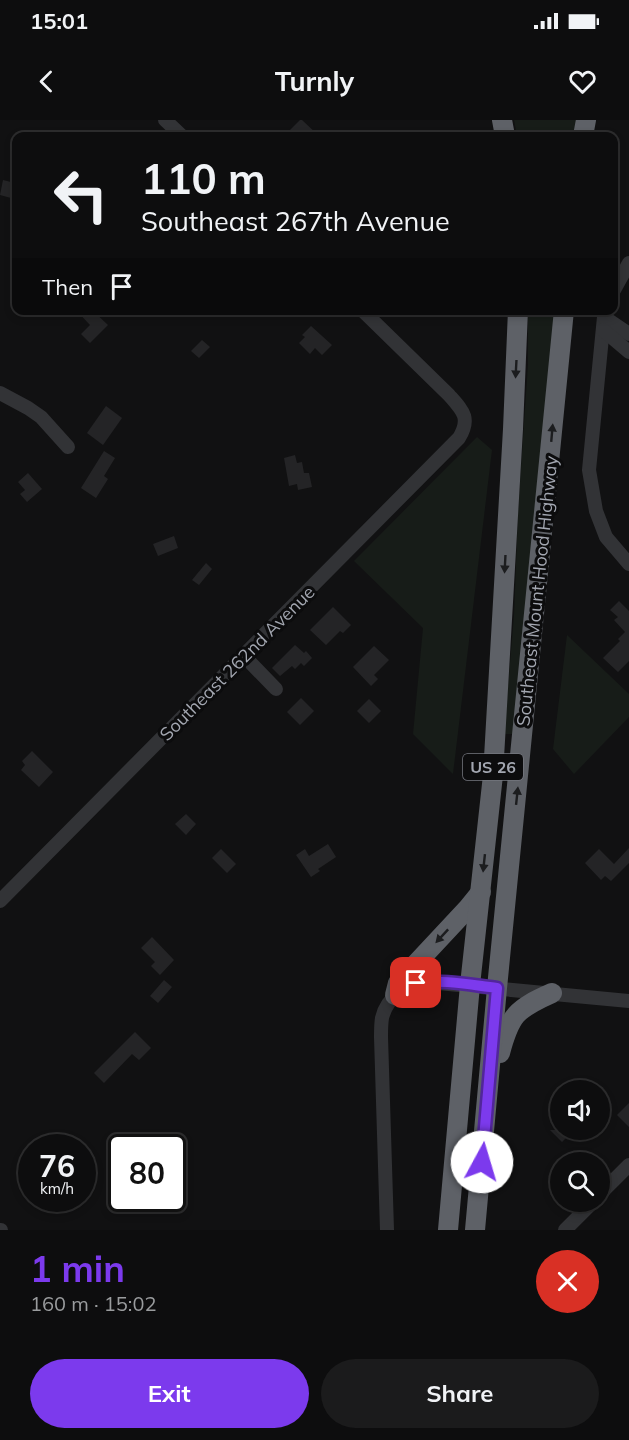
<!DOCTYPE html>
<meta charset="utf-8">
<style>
:root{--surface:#0d0d0e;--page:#1b1b1c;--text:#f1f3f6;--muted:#9a9c9e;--line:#2d2d2e;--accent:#7c3aed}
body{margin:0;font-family:Mulish,sans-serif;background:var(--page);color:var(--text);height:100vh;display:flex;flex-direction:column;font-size:22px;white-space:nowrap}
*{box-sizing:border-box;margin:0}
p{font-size:20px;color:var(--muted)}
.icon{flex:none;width:33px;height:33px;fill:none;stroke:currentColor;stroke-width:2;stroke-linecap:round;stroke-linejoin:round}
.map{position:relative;height:1110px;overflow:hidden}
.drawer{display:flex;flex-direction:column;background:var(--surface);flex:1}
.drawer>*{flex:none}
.guide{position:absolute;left:12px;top:12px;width:606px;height:183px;border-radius:12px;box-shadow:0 3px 9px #0003,0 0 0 2px var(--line);background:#0d0d0e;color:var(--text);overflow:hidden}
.fabs{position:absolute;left:550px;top:960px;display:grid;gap:12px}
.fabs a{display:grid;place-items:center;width:60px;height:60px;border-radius:50%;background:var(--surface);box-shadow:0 3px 9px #0003,0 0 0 2px var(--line);font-size:30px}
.speed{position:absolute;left:18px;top:1014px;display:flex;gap:12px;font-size:30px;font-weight:700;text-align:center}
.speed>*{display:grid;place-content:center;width:78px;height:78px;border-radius:50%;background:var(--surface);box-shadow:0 3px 9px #0003,0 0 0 2px var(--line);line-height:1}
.speed small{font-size:15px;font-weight:400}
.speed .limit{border:3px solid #111;border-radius:9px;background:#fff;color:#111}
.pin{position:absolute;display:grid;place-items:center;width:51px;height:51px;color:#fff;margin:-26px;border-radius:12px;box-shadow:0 3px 9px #0006}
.me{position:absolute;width:66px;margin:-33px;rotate:6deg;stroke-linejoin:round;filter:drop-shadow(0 0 4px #0008)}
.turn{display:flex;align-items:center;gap:21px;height:126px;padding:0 30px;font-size:27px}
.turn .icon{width:78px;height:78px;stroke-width:2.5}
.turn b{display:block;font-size:42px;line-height:51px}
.then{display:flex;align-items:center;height:57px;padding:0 30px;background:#0003;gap:12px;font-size:22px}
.round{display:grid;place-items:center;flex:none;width:63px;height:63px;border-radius:32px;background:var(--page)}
.headline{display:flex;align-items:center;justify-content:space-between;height:102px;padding:0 30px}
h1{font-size:36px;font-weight:700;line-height:45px;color:var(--accent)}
.cta{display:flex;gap:12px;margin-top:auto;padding:12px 30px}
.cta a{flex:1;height:69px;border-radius:36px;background:var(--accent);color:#fff;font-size:24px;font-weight:700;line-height:69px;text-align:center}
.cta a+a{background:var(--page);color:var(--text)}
.status{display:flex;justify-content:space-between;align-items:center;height:42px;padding:0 30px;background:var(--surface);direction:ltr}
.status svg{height:16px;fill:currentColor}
header{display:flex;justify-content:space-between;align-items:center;height:78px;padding:0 30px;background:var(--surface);font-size:27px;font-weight:700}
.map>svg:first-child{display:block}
.green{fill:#171c18}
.building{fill:#242426}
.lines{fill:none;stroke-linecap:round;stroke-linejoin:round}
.minor{stroke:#323336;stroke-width:14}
.highway{stroke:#5e6167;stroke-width:20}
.oneway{fill:#1c1d1f}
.route-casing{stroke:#51269a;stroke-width:15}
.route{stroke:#7c3aed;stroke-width:10}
.labels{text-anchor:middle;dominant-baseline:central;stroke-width:6;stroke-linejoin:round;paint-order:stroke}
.shield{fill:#0c0c0d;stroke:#767880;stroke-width:1.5}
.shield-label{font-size:16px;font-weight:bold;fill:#a3a7b1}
.street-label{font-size:18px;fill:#a3a7b1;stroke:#0c0c0d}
</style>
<div class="status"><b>15:01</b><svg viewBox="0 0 49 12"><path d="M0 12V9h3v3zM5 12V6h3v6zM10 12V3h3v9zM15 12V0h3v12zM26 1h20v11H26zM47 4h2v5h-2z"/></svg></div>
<header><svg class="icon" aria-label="back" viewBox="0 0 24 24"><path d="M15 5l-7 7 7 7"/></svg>Turnly<svg class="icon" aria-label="heart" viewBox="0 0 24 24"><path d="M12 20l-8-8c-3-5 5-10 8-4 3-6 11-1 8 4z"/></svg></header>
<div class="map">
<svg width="629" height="1110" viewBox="0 0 629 1110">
<rect width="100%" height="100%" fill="#111112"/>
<g class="green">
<path d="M 514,0 L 577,0 L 575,16 L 517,16 Z"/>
<path d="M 528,191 L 557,191 L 513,614 L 504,614 L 514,495 L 518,392 L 528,244 Z"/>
<path d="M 477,317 L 492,330 L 453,654 L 413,614 L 423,508 L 354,441 Z"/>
<path d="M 567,515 L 629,574 L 629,597 L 574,654 L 553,629 Z"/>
</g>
<g class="building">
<path d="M 300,0 L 302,0 L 319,16 L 284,16 Z"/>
<path d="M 3,60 L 15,63 L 11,78 L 0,75 Z"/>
<path d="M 76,190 L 92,190 L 108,205 L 90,223 L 81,214 L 90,205 Z"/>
<path d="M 311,206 L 332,225 L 322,235 L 315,228 L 310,234 L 299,223 L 305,217 L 302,215 Z"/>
<path d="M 202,220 L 210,227 L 199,238 L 191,231 Z"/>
<path d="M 106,286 L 122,298 L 103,325 L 87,313 Z"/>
<path d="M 104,331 L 115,338 L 104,356 L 108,359 L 96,378 L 81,368 Z"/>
<path d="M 295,335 L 297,343 L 302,342 L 304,353 L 309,353 L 312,367 L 298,370 L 297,364 L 289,366 L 284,338 Z"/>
<path d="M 28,353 L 42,369 L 27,382 L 20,374 L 25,370 L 18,362 Z"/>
<path d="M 174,416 L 178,428 L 158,436 L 153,424 Z"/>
<path d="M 206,443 L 212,449 L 199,465 L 192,460 Z"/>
<path d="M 619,481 L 629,491 L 629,541 L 618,552 L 603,538 L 620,521 L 618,519 L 625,512 L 614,500 L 618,497 L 610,490 Z"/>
<path d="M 333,487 L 351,505 L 343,513 L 340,511 L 326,525 L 310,510 Z"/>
<path d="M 295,525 L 304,533 L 306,531 L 312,538 L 304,546 L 301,543 L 295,549 L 292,546 L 280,556 L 272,548 Z"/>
<path d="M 374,526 L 389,540 L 374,555 L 378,559 L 371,566 L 353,547 Z"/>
<path d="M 301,578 L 314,591 L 300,605 L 287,592 Z"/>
<path d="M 369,579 L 381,591 L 369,603 L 357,591 Z"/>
<path d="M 32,631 L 53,652 L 39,667 L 21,650 L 25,645 L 22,641 Z"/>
<path d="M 186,694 L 196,704 L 186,715 L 175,704 Z"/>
<path d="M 328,724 L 336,737 L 318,749 L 320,751 L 311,757 L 296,735 L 305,729 L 309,736 Z"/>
<path d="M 629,728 L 629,743 L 611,761 L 605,756 L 601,760 L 585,743 L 599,729 L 614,744 Z"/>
<path d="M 221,729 L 236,744 L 227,753 L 212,738 Z"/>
<path d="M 152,817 L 174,840 L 160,855 L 151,846 L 155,842 L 141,828 Z"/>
<path d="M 164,860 L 172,867 L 158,883 L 150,876 Z"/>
<path d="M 135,912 L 151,928 L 139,940 L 132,934 L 104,963 L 94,953 Z"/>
<path d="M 629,983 L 629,1007 L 617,995 Z"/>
<path d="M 550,1010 L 574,1010 L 562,1022 Z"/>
</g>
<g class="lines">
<g class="minor">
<path d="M 165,0 L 182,16"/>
<path d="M 614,170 L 629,143"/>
<path d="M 606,190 L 604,197 L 589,350 L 596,391 L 606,417 L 629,444"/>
<path d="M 604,197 L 629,214"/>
<path d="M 603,210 L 629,232"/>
<path d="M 0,273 L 28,288 L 41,297 L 68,327"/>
<path d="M 244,536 L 276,569"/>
<path d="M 0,781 L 459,318 C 471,298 463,291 449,275 L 362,190"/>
<path d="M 600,1074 L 629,1045"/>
<path d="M 0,1110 L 1,1110"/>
<path d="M 387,1110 L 381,917 C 381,911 381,904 382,898 C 387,876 407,865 427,862 L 629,881"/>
<path d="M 565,1110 L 593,1082"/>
</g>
<g class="highway">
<path d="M 502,0 L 505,16"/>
<path d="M 583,16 L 586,0"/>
<path d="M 395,875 L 398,863 L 468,788 L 481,772"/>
<path d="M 500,933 C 510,895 516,889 552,873"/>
<path d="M 448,1110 L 470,865 L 493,655 L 513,309 L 518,190"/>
<path d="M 475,1110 L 497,868 L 564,190"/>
</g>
</g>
<defs><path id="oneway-solid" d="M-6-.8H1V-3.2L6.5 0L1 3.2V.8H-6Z" transform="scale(1.5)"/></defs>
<g class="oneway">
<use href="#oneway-solid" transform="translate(516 249) rotate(93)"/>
<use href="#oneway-solid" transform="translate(552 313) rotate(-85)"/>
<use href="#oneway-solid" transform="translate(505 444) rotate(93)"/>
<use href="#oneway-solid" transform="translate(517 676) rotate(-84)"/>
<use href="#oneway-solid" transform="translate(484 743) rotate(96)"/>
<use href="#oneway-solid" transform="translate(442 816) rotate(133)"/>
</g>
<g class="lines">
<g class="route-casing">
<path id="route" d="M 416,863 C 443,859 471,865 497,868 L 482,1042"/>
</g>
<use href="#route" class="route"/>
</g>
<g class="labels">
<rect class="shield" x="463" y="634" width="60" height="26" rx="4.5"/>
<g class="shield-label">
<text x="493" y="647">US 26</text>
</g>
<g class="street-label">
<text transform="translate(537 471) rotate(-84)">Southeast Mount Hood Highway</text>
<text transform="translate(237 543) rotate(-45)">Southeast 262nd Avenue</text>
</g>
</g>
</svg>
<div class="fabs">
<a><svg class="icon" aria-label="sound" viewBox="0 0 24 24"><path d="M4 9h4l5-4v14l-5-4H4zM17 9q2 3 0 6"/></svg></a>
<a><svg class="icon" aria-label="search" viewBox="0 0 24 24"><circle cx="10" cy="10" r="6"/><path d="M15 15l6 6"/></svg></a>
</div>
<div class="speed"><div>76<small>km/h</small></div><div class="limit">80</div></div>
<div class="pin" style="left:416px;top:863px;background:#d93025"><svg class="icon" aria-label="arrive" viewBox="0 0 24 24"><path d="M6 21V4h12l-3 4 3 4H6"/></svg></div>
<svg class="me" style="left:482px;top:1042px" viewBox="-20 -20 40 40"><circle r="19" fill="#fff"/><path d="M0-13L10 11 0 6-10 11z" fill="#7c3aed"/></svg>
<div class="guide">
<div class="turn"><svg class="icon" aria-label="left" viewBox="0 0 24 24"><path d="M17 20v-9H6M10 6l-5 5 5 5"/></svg><div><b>110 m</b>Southeast 267th Avenue</div></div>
<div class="then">Then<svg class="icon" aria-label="arrive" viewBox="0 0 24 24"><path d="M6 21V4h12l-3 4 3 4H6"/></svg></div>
</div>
</div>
<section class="drawer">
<div class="headline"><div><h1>1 min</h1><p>160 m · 15:02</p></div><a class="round" style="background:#d93025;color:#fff"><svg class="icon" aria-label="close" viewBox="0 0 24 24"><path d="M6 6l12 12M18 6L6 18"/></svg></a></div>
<div class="cta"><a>Exit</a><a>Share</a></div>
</section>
